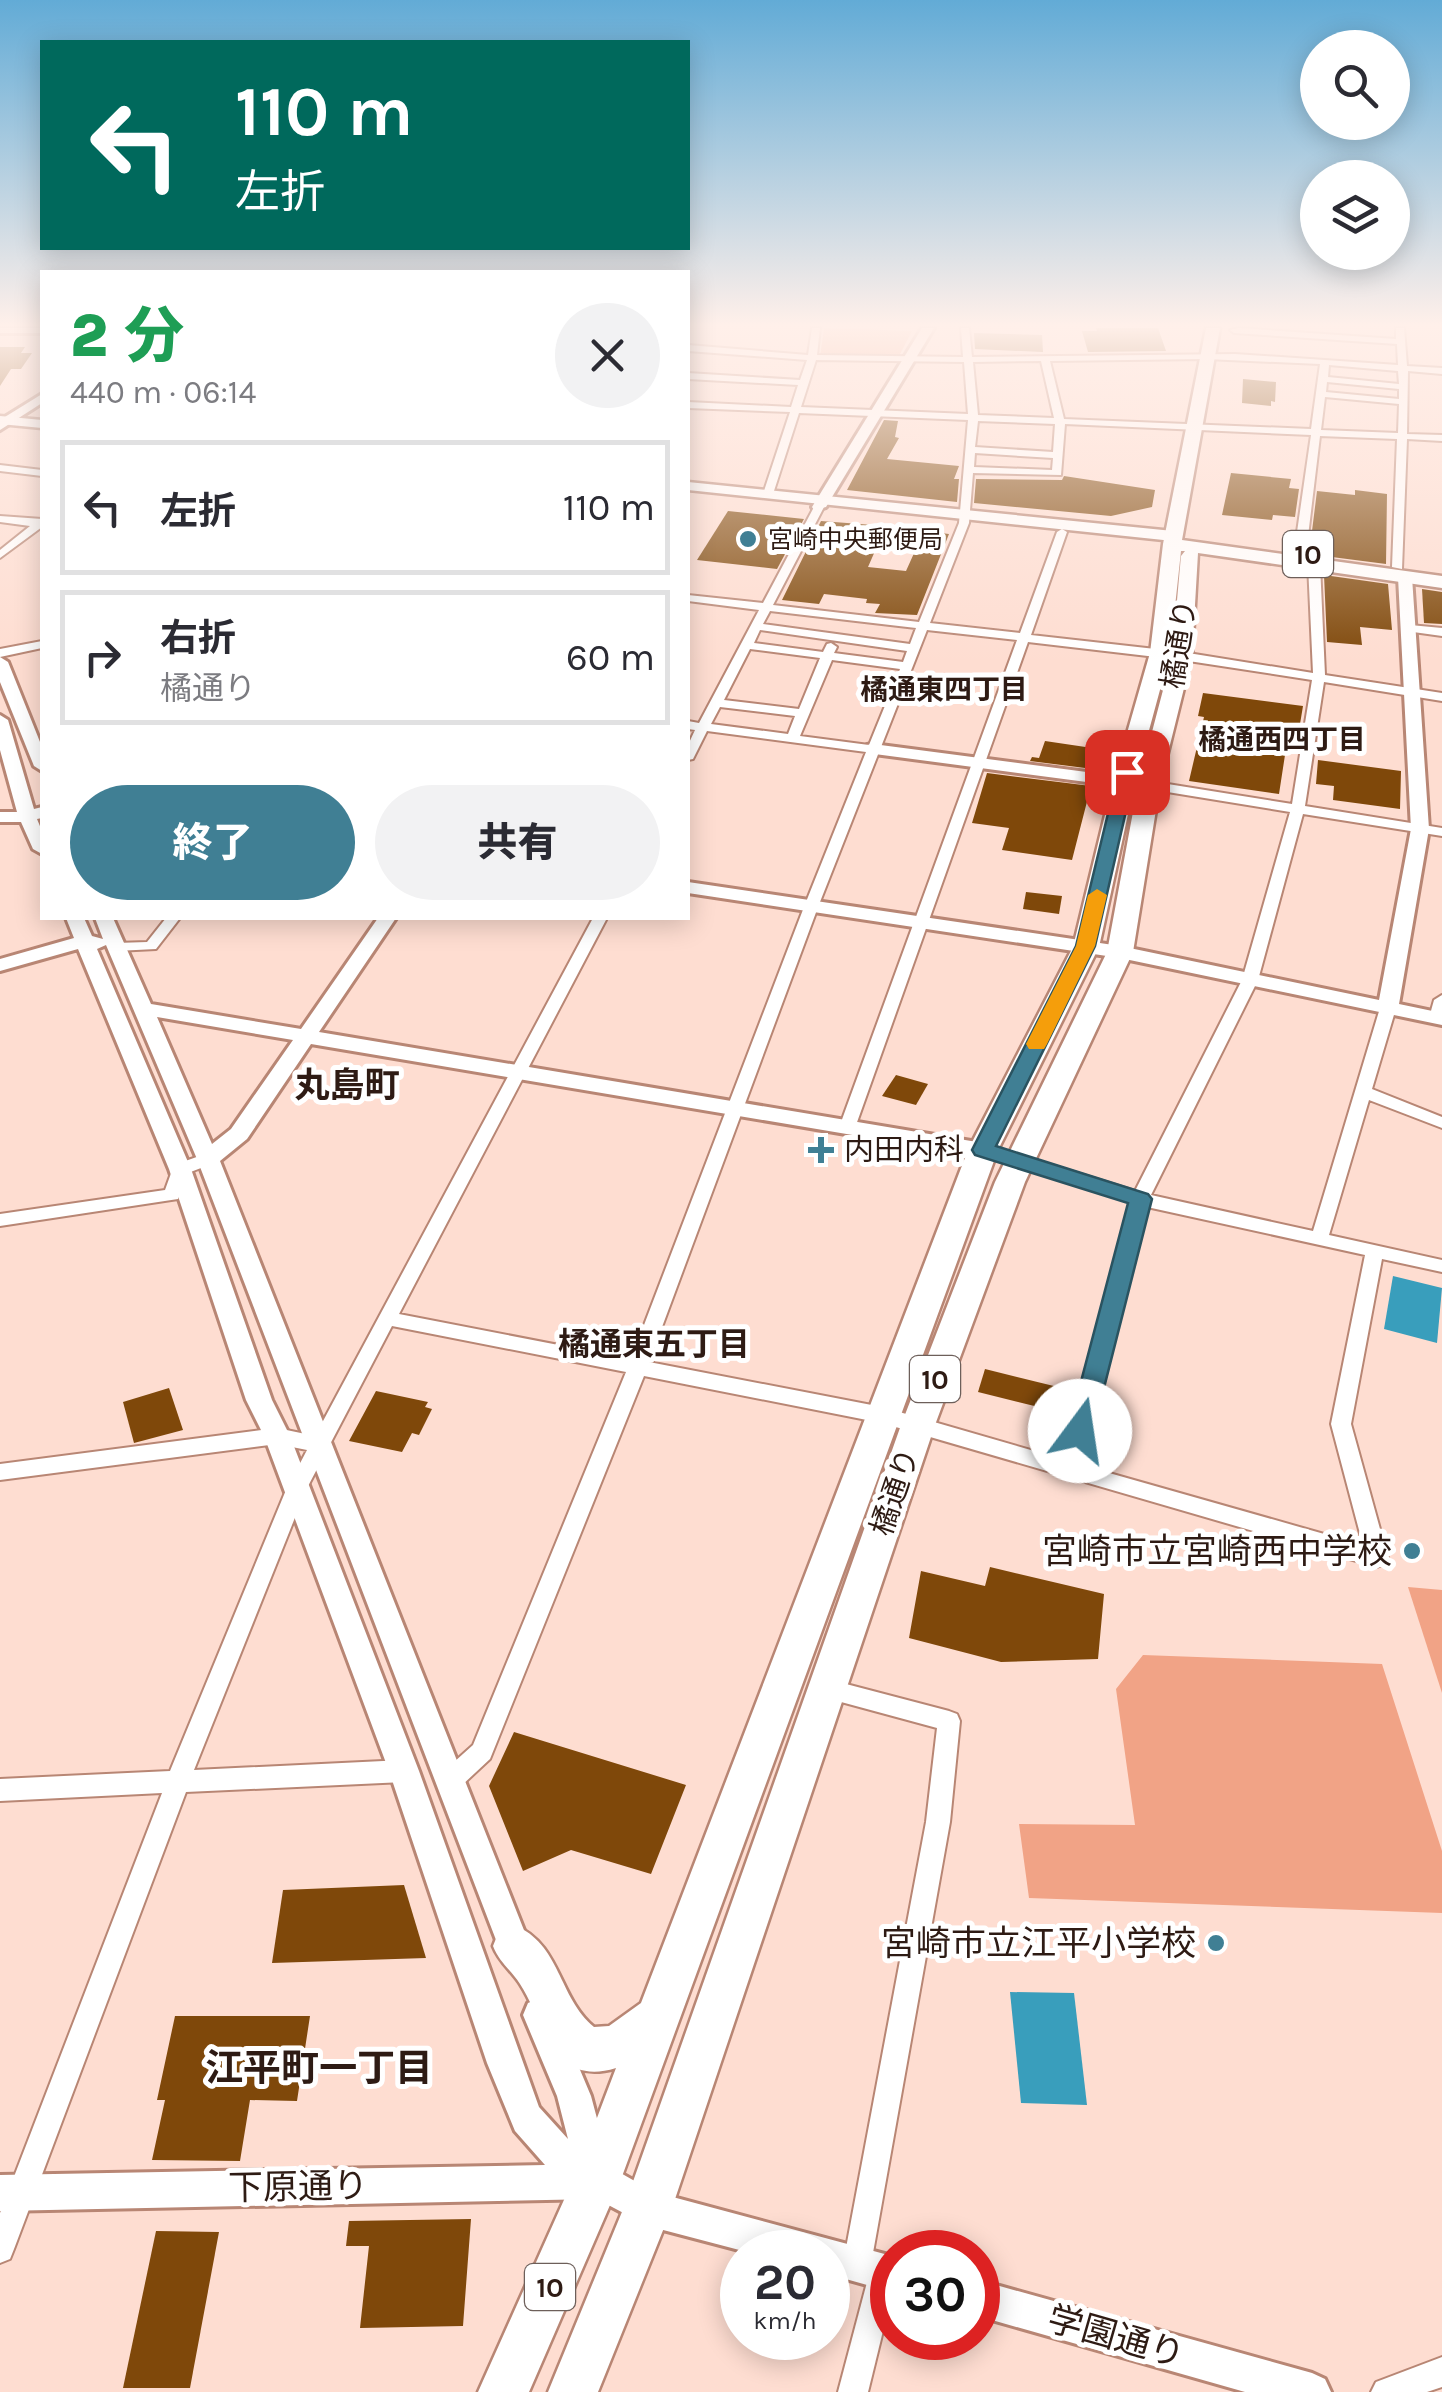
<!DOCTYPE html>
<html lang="ja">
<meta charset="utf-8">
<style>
:root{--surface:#fff;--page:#f2f2f3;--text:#2b2b33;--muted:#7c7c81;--line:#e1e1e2;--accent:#407f94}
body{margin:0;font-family:Karla,"Noto Sans JP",sans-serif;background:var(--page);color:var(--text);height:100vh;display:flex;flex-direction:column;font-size:38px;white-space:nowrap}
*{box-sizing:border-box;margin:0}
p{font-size:32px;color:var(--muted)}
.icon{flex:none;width:55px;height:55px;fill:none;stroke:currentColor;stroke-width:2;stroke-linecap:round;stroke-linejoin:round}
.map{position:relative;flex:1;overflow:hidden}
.panel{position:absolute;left:40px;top:270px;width:650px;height:650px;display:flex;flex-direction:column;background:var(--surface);border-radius:0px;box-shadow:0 5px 25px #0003}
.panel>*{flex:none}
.guide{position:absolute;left:40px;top:40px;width:650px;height:210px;border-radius:0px;box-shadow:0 5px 25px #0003;background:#00695c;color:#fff;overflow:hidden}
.controls{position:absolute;left:1300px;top:30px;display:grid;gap:20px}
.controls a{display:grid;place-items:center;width:110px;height:110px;border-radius:50%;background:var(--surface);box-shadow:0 5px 25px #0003;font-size:50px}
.speed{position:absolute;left:720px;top:2230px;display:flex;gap:20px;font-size:50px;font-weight:700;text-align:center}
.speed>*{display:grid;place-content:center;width:130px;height:130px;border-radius:50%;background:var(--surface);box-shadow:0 5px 25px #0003;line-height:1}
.speed small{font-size:25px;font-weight:400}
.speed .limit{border:15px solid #d22;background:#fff;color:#111}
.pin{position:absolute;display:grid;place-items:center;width:85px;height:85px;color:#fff;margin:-42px;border-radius:20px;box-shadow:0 5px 15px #0006}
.me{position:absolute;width:110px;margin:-55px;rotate:14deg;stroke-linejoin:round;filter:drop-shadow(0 0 8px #0008)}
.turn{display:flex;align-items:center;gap:35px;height:210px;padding:0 30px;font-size:45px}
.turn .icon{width:130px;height:130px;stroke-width:2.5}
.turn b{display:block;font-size:70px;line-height:85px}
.round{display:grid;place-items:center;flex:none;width:105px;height:105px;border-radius:52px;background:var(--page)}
.head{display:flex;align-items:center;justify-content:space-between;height:170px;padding:0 30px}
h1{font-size:60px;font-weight:800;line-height:75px;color:#1e9e55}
.cta{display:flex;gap:20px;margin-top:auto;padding:20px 30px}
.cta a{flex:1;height:115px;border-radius:60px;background:var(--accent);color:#fff;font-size:40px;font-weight:800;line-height:115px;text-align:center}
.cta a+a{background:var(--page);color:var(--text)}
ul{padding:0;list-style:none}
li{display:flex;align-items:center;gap:30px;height:135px;margin:0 20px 15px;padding:0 10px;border:5px solid var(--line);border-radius:0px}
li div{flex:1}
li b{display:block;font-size:38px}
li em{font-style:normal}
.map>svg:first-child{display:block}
.green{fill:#f1a386}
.water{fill:#399ebc}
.building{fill:#7f480a}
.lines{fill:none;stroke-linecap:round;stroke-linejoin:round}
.street-casing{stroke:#b88674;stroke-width:4}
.secondary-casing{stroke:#b88674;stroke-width:6}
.primary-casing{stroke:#b88674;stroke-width:5}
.highway-casing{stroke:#b88674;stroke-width:5}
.street{fill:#fff;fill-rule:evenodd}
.secondary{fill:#fff;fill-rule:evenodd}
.primary{fill:#fff;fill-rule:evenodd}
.highway{fill:#fff;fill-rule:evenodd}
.route{fill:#407f94;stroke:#2a5360;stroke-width:2.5}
.slow{fill:#f59e0b}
.poi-dot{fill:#407f94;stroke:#fff;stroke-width:4}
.labels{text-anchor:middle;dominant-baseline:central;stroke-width:10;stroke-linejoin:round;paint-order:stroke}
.far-poi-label{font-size:25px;fill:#2e1b14;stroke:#fff;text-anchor:start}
.shield{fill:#fff;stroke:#6d5f5a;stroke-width:2.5}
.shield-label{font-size:28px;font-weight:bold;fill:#2e1b14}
.far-neighbourhood-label{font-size:28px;font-weight:bold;fill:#2e1b14;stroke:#fff}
.street-label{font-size:30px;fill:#2e1b14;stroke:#fff}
.poi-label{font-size:30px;fill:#2e1b14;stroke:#fff;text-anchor:start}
.neighbourhood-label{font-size:32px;font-weight:bold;fill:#2e1b14;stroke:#fff}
.quarter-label{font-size:35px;font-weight:bold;fill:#2e1b14;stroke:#fff}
.near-poi-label{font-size:35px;fill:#2e1b14;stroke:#fff;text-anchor:end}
.near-street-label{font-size:35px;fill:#2e1b14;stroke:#fff}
.near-neighbourhood-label{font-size:38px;font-weight:bold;fill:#2e1b14;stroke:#fff}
</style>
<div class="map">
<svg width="1442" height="2392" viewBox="0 0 1442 2392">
<rect width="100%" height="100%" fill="#feddd1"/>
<g class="green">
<path d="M 824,328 L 912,331 L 898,358 L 820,357 Z"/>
<path d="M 1408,1587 L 1442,1590 L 1442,1693 Z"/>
<path d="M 1143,1655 L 1382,1664 L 1442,1851 L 1442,1913 L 1029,1898 L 1019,1824 L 1135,1825 L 1116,1689 Z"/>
</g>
<g class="water">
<path d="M 1393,1276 L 1442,1288 L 1437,1343 L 1384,1329 Z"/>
<path d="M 1010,1992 L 1074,1993 L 1087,2105 L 1021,2103 Z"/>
</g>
<g class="building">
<path d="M 1096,328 L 1158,328 L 1166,351 L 1088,352 L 1082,331 L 1097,331 Z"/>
<path d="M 974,333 L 1042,335 L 1043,352 L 975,349 Z"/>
<path d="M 0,347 L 25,347 L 21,353 L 32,353 L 21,369 L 11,369 L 0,386 Z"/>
<path d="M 1243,379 L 1276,382 L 1275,402 L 1271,401 L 1271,406 L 1242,403 Z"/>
<path d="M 884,420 L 898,421 L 895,437 L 899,438 L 887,459 L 959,466 L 954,479 L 959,479 L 957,502 L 847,490 Z"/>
<path d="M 1231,473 L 1291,479 L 1289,488 L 1299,489 L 1295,517 L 1273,515 L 1272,520 L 1222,515 Z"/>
<path d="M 1064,476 L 1155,490 L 1152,507 L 1111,516 L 974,503 L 976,479 L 1062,480 Z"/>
<path d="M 1355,490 L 1387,494 L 1386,564 L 1324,556 L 1323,549 L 1310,547 L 1317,491 L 1355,495 Z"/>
<path d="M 728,511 L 804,519 L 777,569 L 697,560 Z"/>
<path d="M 821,521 L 886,526 L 868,567 L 906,571 L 924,531 L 949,534 L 917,615 L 875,613 L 880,604 L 866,603 L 867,599 L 824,594 L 819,604 L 782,600 Z"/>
<path d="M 1324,575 L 1388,584 L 1392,630 L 1360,627 L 1362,645 L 1327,642 Z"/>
<path d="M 1422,589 L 1442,592 L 1442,624 L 1424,623 Z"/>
<path d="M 1203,693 L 1303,706 L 1299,730 L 1289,729 L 1279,794 L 1189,781 L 1204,717 L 1198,716 Z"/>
<path d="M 1045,741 L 1099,749 L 1093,769 L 1030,761 L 1032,757 L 1039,758 Z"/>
<path d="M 1318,760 L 1401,771 L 1400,809 L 1333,800 L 1334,786 L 1316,784 Z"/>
<path d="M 987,773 L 1091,786 L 1072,860 L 1002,850 L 1009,828 L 972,823 Z"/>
<path d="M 1026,892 L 1062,896 L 1059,914 L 1023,909 Z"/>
<path d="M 896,1075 L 928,1084 L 916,1105 L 882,1096 Z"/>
<path d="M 985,1369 L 1070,1390 L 1063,1413 L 978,1392 Z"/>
<path d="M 169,1388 L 183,1430 L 134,1443 L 123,1402 Z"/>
<path d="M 376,1391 L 428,1402 L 425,1407 L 432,1409 L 419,1435 L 412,1433 L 402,1452 L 349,1441 Z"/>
<path d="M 990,1567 L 1104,1594 L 1098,1659 L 1001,1662 L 909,1638 L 921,1571 L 985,1586 Z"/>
<path d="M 514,1732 L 686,1785 L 651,1874 L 571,1850 L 523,1871 L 489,1786 Z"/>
<path d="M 404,1885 L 426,1958 L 272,1963 L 283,1890 Z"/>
<path d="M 175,2016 L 310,2016 L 297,2101 L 250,2100 L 240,2161 L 152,2160 L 165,2100 L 157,2100 Z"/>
<path d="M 471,2219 L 463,2326 L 360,2328 L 369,2246 L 346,2246 L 349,2221 Z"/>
<path d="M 156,2231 L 219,2232 L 190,2388 L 123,2388 Z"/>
</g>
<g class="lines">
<g class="street-casing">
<g id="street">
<path d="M 812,328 L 820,328 L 817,355 L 963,357 L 961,328 L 969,328 L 972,357 L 1235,354 L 1398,365 L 1397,344 L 1234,333 L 1230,330 L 1239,328 L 1396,339 L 1396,328 L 1404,328 L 1407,366 L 1442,368 L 1442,374 L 1408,371 L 1407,434 L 1442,435 L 1442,441 L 1407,439 L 1402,569 L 1392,567 L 1397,439 L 1320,436 L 1306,553 L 1300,556 L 1294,553 L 1311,435 L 1065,424 L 1061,475 L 973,473 L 969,523 L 930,623 L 1020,633 L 1057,532 L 1062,529 L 1067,532 L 1031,635 L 1182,652 L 1313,673 L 1308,564 L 1314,561 L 1320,564 L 1325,675 L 1442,693 L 1442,701 L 1324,682 L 1305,806 L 1442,828 L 1442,836 L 1303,814 L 1258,980 L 1151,1195 L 1313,1231 L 1380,1008 L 1382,1005 L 1394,1005 L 1396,1008 L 1372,1089 L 1442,1117 L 1442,1128 L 1369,1100 L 1329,1235 L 1442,1260 L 1442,1272 L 1382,1259 L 1351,1424 L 1388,1558 L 1384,1564 L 1377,1567 L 882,1423 L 644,1376 L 490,1759 L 460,1787 L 452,1790 L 444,1787 L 440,1779 L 444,1771 L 473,1745 L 626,1372 L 392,1326 L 306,1490 L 194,1770 L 404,1760 L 412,1764 L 416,1771 L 412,1778 L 404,1782 L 186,1792 L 14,2249 L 10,2259 L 0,2263 L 0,2213 L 162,1793 L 0,1801 L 0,1779 L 170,1771 L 286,1490 L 307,1450 L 277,1444 L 0,1480 L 0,1464 L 277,1428 L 315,1436 L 593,918 L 607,918 L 399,1314 L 631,1359 L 804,907 L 866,752 L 707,731 L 693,759 L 688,760 L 688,745 L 695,730 L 688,729 L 688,721 L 699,723 L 759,610 L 688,601 L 688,595 L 763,603 L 814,507 L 819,504 L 824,507 L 773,605 L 919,622 L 959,523 L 968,420 L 799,413 L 773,494 L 768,497 L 763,494 L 790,412 L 688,408 L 688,402 L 791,407 L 798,385 L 688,379 L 688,373 L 800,380 L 807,360 L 688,351 L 688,345 L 808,355 ZM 1206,359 L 1320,364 L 1311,429 L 1064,419 L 1050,361 ZM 816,360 L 964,362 L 968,414 L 801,407 ZM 1041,361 L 1054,418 L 978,415 L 973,362 ZM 1329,365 L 1398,371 L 1399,384 L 1328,377 ZM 1327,382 L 1399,389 L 1399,399 L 1326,392 ZM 1325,397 L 1399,404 L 1398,433 L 1321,430 ZM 978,421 L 1055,424 L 1053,452 L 975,447 ZM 975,453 L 1053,458 L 1052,470 L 974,467 ZM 770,611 L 916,628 L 910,644 L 763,624 ZM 760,630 L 907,651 L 903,662 L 834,653 L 837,647 L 831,643 L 827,644 L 823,652 L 754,643 ZM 927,630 L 1017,640 L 840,1125 L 848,1130 L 856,1125 L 1028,642 L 1182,660 L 1312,680 L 1292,804 L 1149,781 L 1142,785 L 1149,789 L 1290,812 L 1242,980 L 1135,1191 L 983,1144 L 974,1150 L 977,1154 L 1130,1202 L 1062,1459 L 882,1407 L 649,1362 L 818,907 ZM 750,649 L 820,658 L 799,709 L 724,700 ZM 832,660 L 900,669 L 869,745 L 800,736 ZM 720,707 L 795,716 L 788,734 L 711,724 ZM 1147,1207 L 1365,1255 L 1331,1424 L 1363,1545 L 1081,1465 Z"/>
<path d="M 0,465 L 42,470 L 42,476 L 0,471 Z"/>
<path d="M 0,516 L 42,519 L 42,527 L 0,558 L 0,550 L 30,526 L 0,522 Z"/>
<path d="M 1410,625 L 1442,628 L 1442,636 L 1406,631 L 1406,627 Z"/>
<path d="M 42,641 L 42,648 L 0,657 L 0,649 Z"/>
<path d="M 166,918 L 180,918 L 156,949 L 116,951 L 109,947 L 116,943 L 147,942 Z"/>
<path d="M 1442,995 L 1442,1022 L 1431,1021 L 1429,1018 L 1434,1000 Z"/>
<path d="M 208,1153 L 214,1155 L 217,1159 L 214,1163 L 188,1173 L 178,1199 L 0,1226 L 0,1214 L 165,1190 L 174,1165 Z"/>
<path d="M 827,1679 L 949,1711 L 957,1714 L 960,1721 L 950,1822 L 871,2264 L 867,2274 L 857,2278 L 847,2274 L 843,2264 L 926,1822 L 937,1728 L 819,1696 L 816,1689 L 819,1682 Z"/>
<path d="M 884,2257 L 892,2260 L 892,2294 L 868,2392 L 838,2392 L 870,2271 L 874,2261 Z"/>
<path d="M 1442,2357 L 1442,2387 L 1427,2392 L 1371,2392 L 1376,2382 Z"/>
</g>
</g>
<g class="secondary-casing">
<g id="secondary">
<rect x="0" y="328" width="42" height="5"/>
<path d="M 922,328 L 934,328 L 826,507 L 814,510 L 812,507 Z"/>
<path d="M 42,394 L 42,403 L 0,430 L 0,420 Z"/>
<path d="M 1405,573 L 1412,577 L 1429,829 L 1399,1004 L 1442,1013 L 1442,1025 L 1120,958 L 688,893 L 688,882 L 1120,946 L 1379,1000 L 1411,829 L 1398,577 Z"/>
<path d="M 0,657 L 8,662 L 42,747 L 42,771 L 34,766 L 0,682 Z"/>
<path d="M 0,715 L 8,720 L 34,809 L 42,807 L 42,818 L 37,819 L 42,831 L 42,854 L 33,849 L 21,822 L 0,822 L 0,812 L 17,812 L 0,750 Z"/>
<path d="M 873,744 L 1140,779 L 1149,784 L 1140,789 L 867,753 L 867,745 Z"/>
<path d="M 66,918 L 84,918 L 92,936 L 103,939 L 95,918 L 113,918 L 151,1004 L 301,1029 L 378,918 L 396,918 L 319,1032 L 983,1143 L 994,1150 L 983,1157 L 311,1044 L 247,1139 L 220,1161 L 533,1953 L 528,1964 L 517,1969 L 506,1964 L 501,1953 L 197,1159 L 106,945 L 97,949 L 191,1169 L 272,1400 L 290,1436 L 419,1771 L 539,2107 L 568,2139 L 557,2096 L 523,2015 L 528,2003 L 540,1998 L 552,2003 L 591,2096 L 610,2167 L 654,2192 L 892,2256 L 892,2292 L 828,2274 L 828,2252 L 747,2252 L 648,2226 L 597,2199 L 0,2211 L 0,2175 L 545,2165 L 515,2131 L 487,2063 L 389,1771 L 264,1436 L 246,1400 L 169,1169 L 78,949 L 0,971 L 0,959 L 74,938 ZM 157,1017 L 293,1040 L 231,1129 L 212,1144 Z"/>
<path d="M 978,2280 L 1312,2373 L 1325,2379 L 1331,2392 L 1245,2392 L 978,2316 Z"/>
</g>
</g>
<g class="primary-casing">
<g id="primary">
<path d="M 0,416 L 42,420 L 42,428 L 0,424 Z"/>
<path d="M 688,482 L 1173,531 L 1181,536 L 1173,541 L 688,490 Z"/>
</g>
</g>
<g class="highway-casing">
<path id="highway" d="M 1206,328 L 1220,328 L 1182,540 L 1442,576 L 1442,588 L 1198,553 L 1192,656 L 1160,785 L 1133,952 L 1025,1182 L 935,1425 L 672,2208 L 598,2392 L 548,2392 L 624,2207 L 901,1425 L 995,1182 L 1107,952 L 1138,785 L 1172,656 L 1181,556 L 1185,551 L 1181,551 L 1170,653 L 1135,782 L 1099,947 L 998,1150 L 620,2182 L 529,2392 L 478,2392 L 576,2173 L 616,2068 C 552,2088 545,2022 520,1984 C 511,1970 499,1962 493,1946 L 499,1931 L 514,1925 C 561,1944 558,1997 594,2027 L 609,2026 L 641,2003 L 968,1150 L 1073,947 L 1113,782 L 1150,653 L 1163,544 Z"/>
</g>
<use href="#street" class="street"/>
<use href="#secondary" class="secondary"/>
<use href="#primary" class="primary"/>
<use href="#highway" class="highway"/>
</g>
<linearGradient id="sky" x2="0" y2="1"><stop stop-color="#62abd6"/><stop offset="0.49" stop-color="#fff0ea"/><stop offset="1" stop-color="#fff0ea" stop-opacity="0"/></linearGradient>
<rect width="1442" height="663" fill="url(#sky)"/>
<path class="route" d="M 1127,767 L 1135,772 L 1095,946 L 996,1146 L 1148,1194 L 1152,1199 L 1093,1431 L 1090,1438 L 1071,1438 L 1068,1431 L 1128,1203 L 975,1155 L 972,1150 L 1076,946 L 1118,772 Z"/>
<path class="slow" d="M 1097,889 L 1107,895 L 1095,946 L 1047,1044 L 1044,1049 L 1029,1049 L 1026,1044 L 1076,946 L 1088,895 Z"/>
<g class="poi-dot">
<circle cx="748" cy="539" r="10"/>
<path d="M816 1135h10v10h10v10h-10v10h-10v-10h-10v-10h10z"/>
<circle cx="1412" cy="1551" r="10"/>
<circle cx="1216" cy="1943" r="10"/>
</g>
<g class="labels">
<g class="far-poi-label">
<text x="768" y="539">宮崎中央郵便局</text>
</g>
<g class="shield">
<rect x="1283" y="531" width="50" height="46" rx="8"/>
<rect x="910" y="1356" width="50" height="46" rx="8"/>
<rect x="525" y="2264" width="50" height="46" rx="8"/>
</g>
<g class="shield-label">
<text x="1308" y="554">10</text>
<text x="935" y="1379">10</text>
<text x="550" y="2287">10</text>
</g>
<g class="far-neighbourhood-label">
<text x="944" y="689">橘通東四丁目</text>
<text x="1282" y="739">橘通西四丁目</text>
</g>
<g class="street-label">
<text transform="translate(1179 644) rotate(-81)">橘通り</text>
<text transform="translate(895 1492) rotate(-71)">橘通り</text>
</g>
<g class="poi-label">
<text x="844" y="1150">内田内科</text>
</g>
<g class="neighbourhood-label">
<text x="654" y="1344">橘通東五丁目</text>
</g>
<g class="quarter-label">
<text x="347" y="1085">丸島町</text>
</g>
<g class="near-poi-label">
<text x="1392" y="1551">宮崎市立宮崎西中学校</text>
<text x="1196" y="1943">宮崎市立江平小学校</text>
</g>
<g class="near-street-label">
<text transform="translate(298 2187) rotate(-1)">下原通り</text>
<text transform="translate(1116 2337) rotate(16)">学園通り</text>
</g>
<g class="near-neighbourhood-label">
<text x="319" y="2068">江平町一丁目</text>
</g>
</g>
</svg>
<div class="controls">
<a><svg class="icon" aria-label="search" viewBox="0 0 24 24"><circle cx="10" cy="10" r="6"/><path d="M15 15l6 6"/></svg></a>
<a><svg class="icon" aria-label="layers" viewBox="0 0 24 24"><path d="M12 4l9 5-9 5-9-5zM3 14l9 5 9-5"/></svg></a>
</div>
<div class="speed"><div>20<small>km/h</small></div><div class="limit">30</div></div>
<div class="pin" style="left:1127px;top:772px;background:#d93025"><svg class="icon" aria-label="arrive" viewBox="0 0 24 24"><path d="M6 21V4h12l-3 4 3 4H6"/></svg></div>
<svg class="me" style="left:1080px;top:1431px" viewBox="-20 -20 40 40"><circle r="19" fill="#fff"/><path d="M0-13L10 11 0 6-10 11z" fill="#407f94"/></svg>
<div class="guide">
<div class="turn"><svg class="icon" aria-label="left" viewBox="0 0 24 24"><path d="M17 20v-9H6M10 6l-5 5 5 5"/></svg><div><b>110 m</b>左折</div></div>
</div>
<section class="panel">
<div class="head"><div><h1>2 分</h1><p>440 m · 06:14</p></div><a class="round"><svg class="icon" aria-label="close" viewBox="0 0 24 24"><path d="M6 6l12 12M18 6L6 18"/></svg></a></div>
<ul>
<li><svg class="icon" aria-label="left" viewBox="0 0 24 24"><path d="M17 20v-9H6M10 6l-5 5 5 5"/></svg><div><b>左折</b></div><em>110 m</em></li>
<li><svg class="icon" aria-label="right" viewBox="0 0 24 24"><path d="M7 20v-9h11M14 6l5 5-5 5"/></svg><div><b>右折</b><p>橘通り</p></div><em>60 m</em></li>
</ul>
<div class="cta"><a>終了</a><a>共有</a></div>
</section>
</div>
